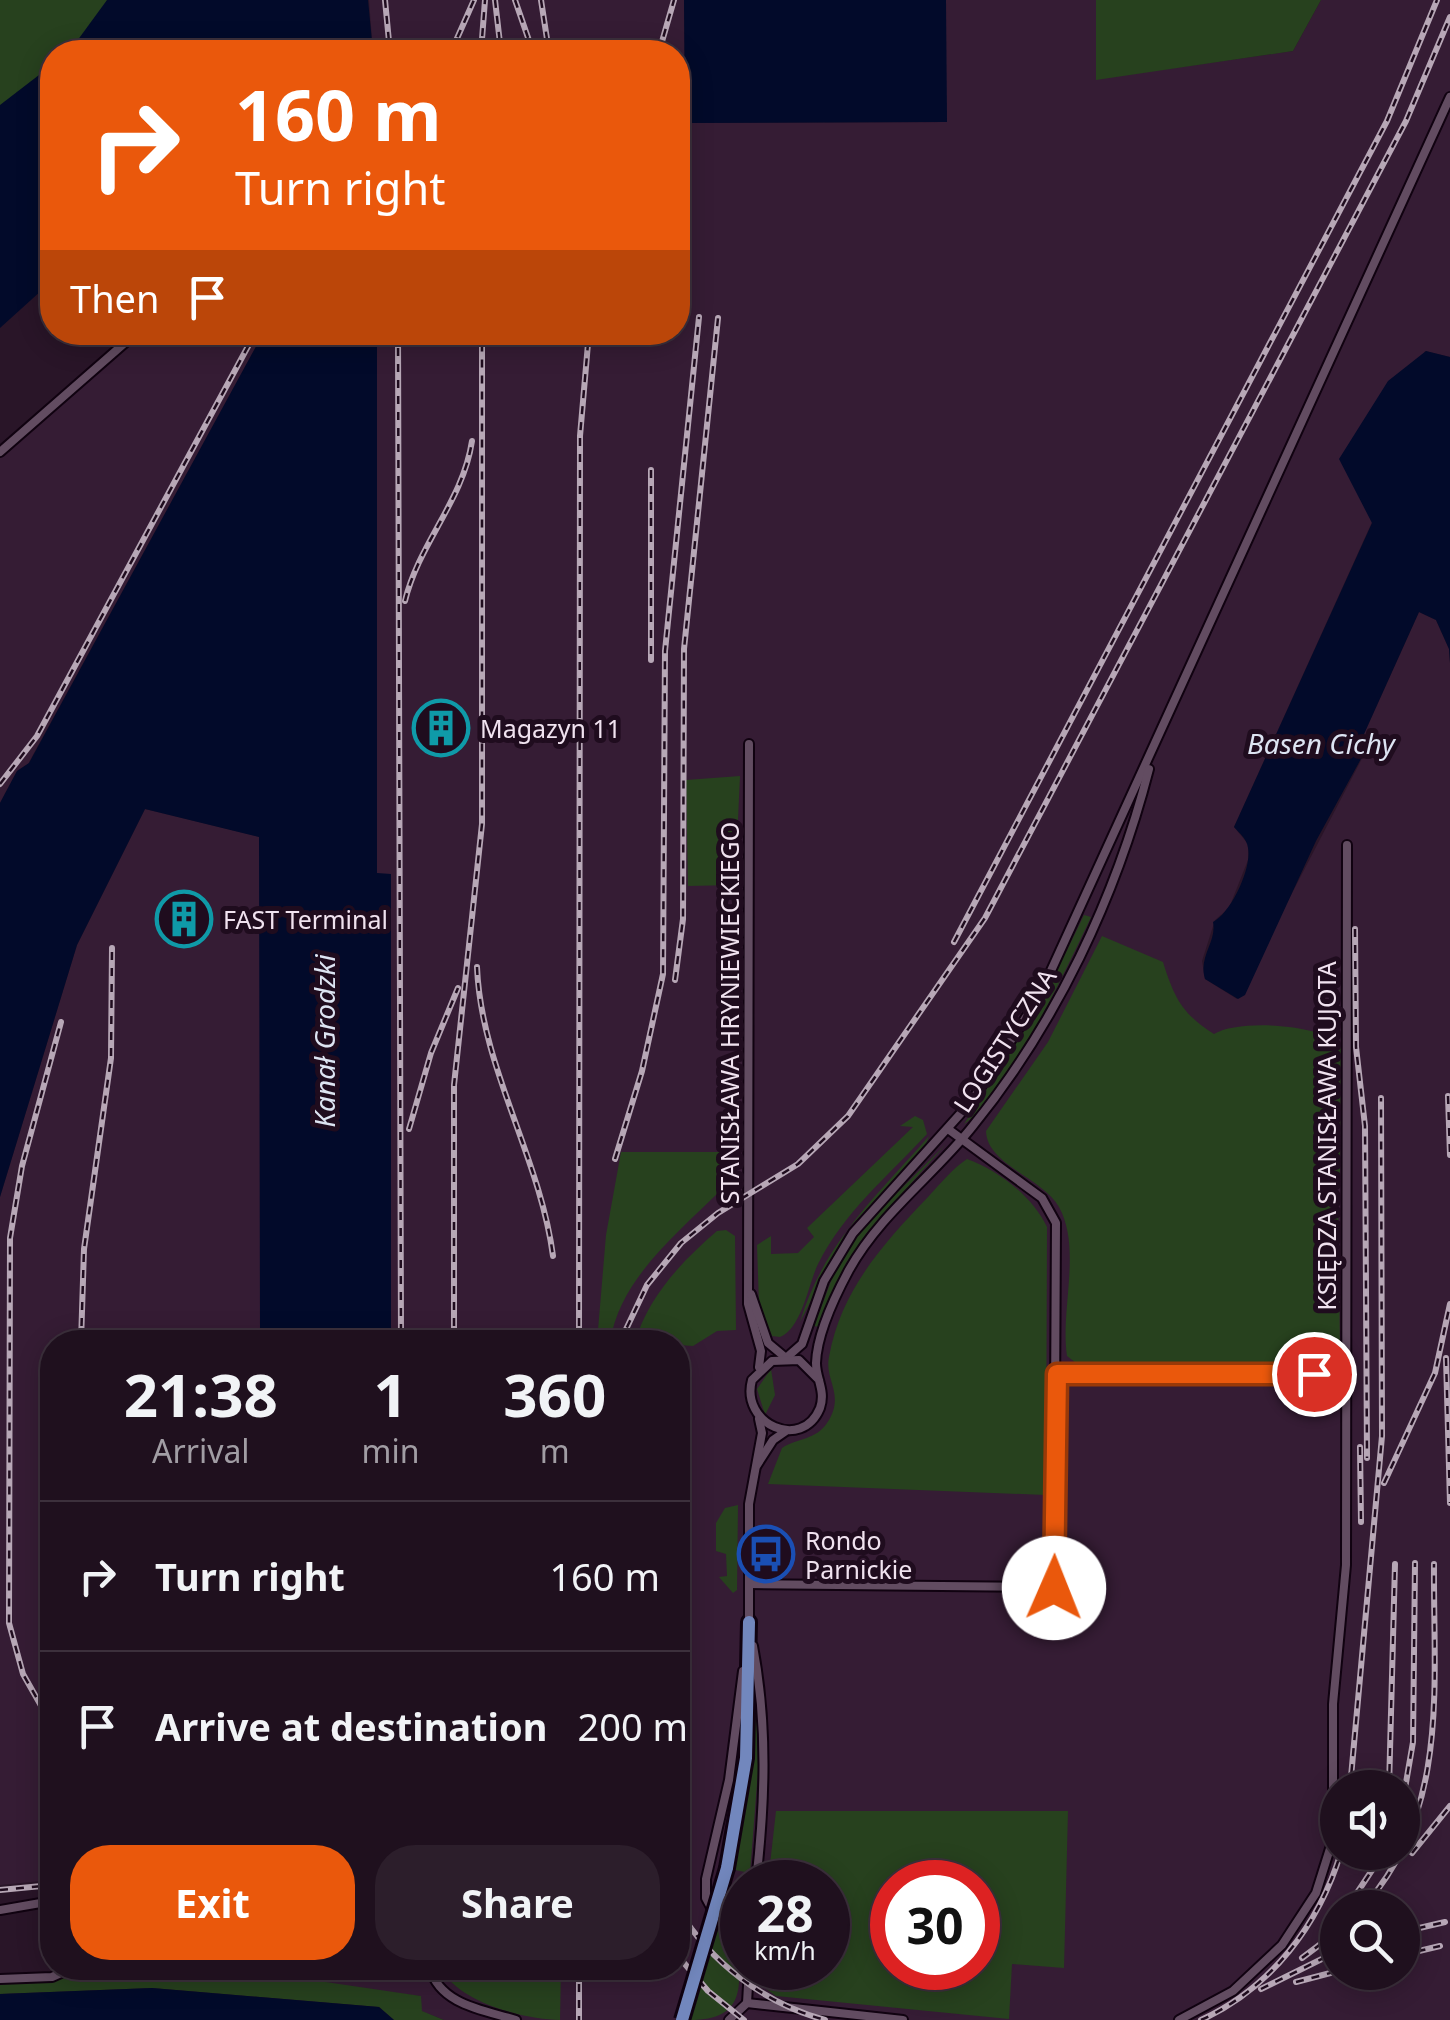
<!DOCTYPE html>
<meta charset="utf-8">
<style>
:root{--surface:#1f101e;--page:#2c1e2b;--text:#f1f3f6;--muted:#a19da4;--line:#3c303c;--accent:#ea580c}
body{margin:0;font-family:"Noto Sans",sans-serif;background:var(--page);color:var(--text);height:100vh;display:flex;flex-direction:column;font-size:38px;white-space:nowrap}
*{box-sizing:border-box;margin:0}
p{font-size:32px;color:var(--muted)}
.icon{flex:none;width:55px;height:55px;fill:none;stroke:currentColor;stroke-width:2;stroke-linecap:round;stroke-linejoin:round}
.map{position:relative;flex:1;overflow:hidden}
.panel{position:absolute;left:40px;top:1330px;width:650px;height:650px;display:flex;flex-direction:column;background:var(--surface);border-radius:40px;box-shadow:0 5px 25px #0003,0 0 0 2px var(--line)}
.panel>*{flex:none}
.guide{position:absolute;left:40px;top:40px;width:650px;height:305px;border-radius:40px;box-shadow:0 5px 25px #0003,0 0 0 2px var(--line);background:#ea580c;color:#fff;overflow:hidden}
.controls{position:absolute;left:1320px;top:1770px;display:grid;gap:20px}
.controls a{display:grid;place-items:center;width:100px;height:100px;border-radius:50%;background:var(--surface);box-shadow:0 5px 25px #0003,0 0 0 2px var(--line);font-size:50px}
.speed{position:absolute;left:720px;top:1860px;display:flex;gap:20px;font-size:50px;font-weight:700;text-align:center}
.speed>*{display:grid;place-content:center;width:130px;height:130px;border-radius:50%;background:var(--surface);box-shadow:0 5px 25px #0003,0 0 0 2px var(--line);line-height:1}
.speed small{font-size:25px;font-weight:400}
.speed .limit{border:15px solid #d22;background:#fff;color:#111}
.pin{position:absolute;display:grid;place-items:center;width:85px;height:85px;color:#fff;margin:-42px;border:5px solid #fff;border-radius:50%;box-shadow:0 2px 10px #0007}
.me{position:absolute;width:110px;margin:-55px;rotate:1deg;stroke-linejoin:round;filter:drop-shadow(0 0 8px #0008)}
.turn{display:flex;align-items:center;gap:35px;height:210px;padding:0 30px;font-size:45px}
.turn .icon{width:130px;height:130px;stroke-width:2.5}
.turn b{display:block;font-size:70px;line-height:85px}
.then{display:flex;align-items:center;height:95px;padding:0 30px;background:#0003;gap:20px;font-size:38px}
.eta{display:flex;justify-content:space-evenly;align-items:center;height:170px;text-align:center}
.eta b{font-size:60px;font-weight:700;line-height:70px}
.cta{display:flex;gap:20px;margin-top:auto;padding:20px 30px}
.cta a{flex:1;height:115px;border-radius:40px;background:var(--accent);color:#fff;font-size:40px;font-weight:700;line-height:115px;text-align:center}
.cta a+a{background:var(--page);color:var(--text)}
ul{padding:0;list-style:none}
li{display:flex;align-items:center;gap:30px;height:150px;padding:0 30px;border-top:2px solid var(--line)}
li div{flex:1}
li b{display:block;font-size:38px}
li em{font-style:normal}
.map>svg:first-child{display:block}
.built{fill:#351c34;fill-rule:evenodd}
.green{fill:#27411e;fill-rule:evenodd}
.water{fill:#020a2a}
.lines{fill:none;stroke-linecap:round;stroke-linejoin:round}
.street-casing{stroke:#100210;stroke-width:12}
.primary-casing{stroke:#100210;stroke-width:18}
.street{stroke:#624c61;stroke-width:8}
.primary{stroke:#7287bd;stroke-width:12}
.rail-casing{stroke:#b7a7b6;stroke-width:6}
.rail{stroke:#1f0c1e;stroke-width:2.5;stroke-dasharray:8;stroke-linecap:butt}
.primary-bridge-casing{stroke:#100210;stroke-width:18;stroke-linecap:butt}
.primary-bridge{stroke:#7287bd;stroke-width:12}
.route-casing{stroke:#983908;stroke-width:25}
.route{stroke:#ea580c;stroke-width:18}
.labels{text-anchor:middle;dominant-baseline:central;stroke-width:10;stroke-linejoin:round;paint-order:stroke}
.poi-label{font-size:25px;fill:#f0e2ef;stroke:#1f0c1e;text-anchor:start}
.street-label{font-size:25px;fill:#f0e2ef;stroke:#1f0c1e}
.water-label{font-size:28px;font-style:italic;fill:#dde4f2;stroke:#1f0c1e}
</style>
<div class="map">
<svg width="1450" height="2020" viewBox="0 0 1450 2020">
<rect width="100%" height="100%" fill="#291528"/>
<g class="built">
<path d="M 369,0 L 684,0 L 685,122 L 718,123 L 946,122 L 946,0 L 1096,0 L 1096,79 L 1293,51 L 1321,0 L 1450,0 L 1450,357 L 1425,351 L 1372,522 L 1234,827 L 1248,844 L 1248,860 L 1229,908 L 1215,920 L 1202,961 L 1205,979 L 1237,999 L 1368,747 L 1364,734 L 1419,612 L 1436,620 L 1449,649 L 1450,663 L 1450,2020 L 444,2020 L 421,2011 L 420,1996 L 200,1968 L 678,1968 L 678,1342 L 391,1342 L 391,874 L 377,874 L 377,333 L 678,332 L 678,52 L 373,52 ZM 1338,1788 L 1402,1788 L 1402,1852 L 1338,1852 ZM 742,1882 L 828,1882 L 828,1968 L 742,1968 ZM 892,1882 L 978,1882 L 978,1968 L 892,1968 ZM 1338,1908 L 1402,1908 L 1402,1972 L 1338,1972 Z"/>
<path d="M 122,333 L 259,333 L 259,341 L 28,764 L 17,771 L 0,803 L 0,458 L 48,410 L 132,345 Z"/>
<path d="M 145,809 L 260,837 L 260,1342 L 52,1342 L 52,1880 L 0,1885 L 0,1197 L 77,945 Z"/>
</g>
<g class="green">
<path d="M 0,0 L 117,0 L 78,52 L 52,52 L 52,71 L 0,120 Z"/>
<path d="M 1096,0 L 1321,0 L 1293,51 L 1096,80 Z"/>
<path d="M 740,776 L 735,885 L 688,886 L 686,780 Z"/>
<path d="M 1084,915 L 1091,917 C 1068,966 1006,1098 964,1124 L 1039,1008 Z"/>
<path d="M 1102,936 L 1163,962 C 1174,997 1182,1014 1214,1034 C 1239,1019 1318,1024 1341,1044 L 1340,1179 L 1331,1191 L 1338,1198 L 1340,1348 L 1311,1348 L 1310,1366 L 1080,1366 L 1067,1356 C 1060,1310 1082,1249 1059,1207 C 1042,1177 987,1165 986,1131 L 1048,1042 Z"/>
<path d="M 915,1116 L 923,1120 L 927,1134 C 888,1176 844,1212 818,1264 C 808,1285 802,1328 780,1337 L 772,1336 L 759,1304 L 757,1245 L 771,1236 L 771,1254 L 798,1253 L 814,1237 L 807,1228 L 913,1127 L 900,1126 Z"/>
<path d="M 929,1136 L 925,1147 L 847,1230 L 800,1322 C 824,1242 876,1197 929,1136 Z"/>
<path d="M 946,1144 L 866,1234 L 846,1263 L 819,1327 L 814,1326 L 833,1276 L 862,1228 Z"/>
<path d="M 621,1152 L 735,1152 L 735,1188 L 721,1190 C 678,1233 620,1278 610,1342 L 597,1342 L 606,1235 Z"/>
<path d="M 967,1159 C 998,1170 1033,1197 1047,1227 L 1046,1495 L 768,1484 L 782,1448 C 797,1438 816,1440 827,1423 C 846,1395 824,1380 829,1357 C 841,1290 883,1244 928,1197 C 940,1184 952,1169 967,1159 Z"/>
<path d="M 726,1230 L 735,1236 L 736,1330 L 717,1331 L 693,1346 L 635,1342 C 648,1297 682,1261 717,1231 Z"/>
<path d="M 771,1369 L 775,1395 L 765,1415 L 757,1389 Z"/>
<path d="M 738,1505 L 737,1590 L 733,1593 L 719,1577 L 727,1576 L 726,1554 L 716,1551 L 716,1523 L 725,1508 Z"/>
<path d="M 755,1689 L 759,1758 L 750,1873 L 735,1870 L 752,1759 Z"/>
<path d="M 776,1811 L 1068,1811 L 1064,1968 L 1012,1964 L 1009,2019 L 776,1996 L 765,1988 L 765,1968 L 828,1968 L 828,1882 L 768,1882 ZM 892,1882 L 978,1882 L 978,1968 L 892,1968 Z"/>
<path d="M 719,1926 L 737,1939 C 741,1985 747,2020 690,2020 Z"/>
<path d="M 79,1968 L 237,1969 L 421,1996 L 422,2011 L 444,2020 L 394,2020 L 379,2007 L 152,1988 L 0,1994 L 0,1984 L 56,1981 Z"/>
<path d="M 441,1968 L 561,1968 L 560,2020 C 525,2020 457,2002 441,1968 Z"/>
</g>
<g class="water">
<path d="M 107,0 L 368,0 L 373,52 L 69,52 Z"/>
<path d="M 684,0 L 946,0 L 947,122 L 685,123 Z"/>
<path d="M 52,65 L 52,281 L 0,328 L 0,105 Z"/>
<path d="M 259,333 L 377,333 L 377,873 L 391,874 L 391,1342 L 260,1342 L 259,837 L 145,809 L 77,945 L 0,1197 L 0,803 L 17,771 L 29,763 L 259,341 Z"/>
<path d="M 1426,351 L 1450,357 L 1450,663 L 1449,649 L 1436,620 L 1419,612 L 1364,734 L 1368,746 L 1316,841 L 1245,995 L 1238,999 L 1205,979 C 1198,956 1217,942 1213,922 C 1231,913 1252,868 1248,848 C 1247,839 1240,834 1234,827 L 1372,523 L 1339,459 L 1388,381 Z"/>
<path d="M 152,1988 L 379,2007 L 394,2020 L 0,2020 L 0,1994 Z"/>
</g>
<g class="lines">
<g class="street-casing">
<g id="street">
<path d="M 0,452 L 127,341"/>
<path d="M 749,744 L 748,1304 L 761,1351 L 759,1367"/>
<path d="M 751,1294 L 768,1343 L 786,1358"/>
<path d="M 786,1358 L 802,1344 L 824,1281 L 853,1233 L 971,1102 L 1039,997 L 1450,97"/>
<path d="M 1057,1374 L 1346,1373"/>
<path d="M 819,1380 L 799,1360 L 772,1361 L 752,1380 C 740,1424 802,1452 820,1408 C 826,1391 816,1379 816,1363 C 817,1333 835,1296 849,1270 C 880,1214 933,1176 972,1127 C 1056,1024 1116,897 1149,769"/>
<path d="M 757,1465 L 773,1440 L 786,1431"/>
<path d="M 749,1584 L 1054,1587 L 1056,1223 L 1042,1198 L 948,1129"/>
<path d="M 749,1623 L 749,1504 L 762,1433 L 759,1419"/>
<path d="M 753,1646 C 768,1726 765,1803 756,1882"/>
<path d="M 0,1910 L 52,1901"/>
<path d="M 742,1929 L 714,1913 L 706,1898 L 706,1879 L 729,1780 L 743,1671"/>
<path d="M 430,1968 C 440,2005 484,2010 516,2020"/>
<path d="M 0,1979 L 52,1977 L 72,1968"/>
<path d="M 747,2003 L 903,2020"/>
<path d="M 747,2003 L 749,1968"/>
<path d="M 729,2020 L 747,2003"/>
<path d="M 1179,2020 L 1233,1991 L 1282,1945 L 1316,1893 L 1333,1839 L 1333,1704 L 1346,1565 L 1347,845"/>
</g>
</g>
<g class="primary-casing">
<path id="primary" d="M 727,1868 L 746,1758 L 749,1622"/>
</g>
<use href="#street" class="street"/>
<use href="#primary" class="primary"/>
<g class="rail-casing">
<g id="rail">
<path d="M 385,0 L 390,52"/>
<path d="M 495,0 L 501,52"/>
<path d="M 515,0 L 533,52"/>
<path d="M 541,0 L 549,52"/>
<path d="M 451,52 L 474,0"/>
<path d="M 481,52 L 485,0"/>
<path d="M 659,52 L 674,0"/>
<path d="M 398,332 L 401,1342"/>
<path d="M 651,470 L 651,660"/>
<path d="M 405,601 C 419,543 463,501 472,441"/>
<path d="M 0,784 L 37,736 L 252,339"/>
<path d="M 1355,929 L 1356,1047 L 1365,1126 L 1367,1458"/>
<path d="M 954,942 L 1387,121 L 1437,0"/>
<path d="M 477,967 C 481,1067 540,1157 553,1256"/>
<path d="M 675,980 L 683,919 L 684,649 L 718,318"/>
<path d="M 1448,1096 L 1450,1155"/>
<path d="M 409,1129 L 431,1053 L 458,988"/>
<path d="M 615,1159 L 642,1071 L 663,974 L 665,651 L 699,317"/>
<path d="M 81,1342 L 84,1249 L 111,1058 L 112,948"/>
<path d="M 454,1342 L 454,1085 L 482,824 L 482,332"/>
<path d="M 579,1342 L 580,436 L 589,332"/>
<path d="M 620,1342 L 647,1285 L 681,1243 L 718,1213 L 798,1164 L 848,1116 L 985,918 L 1406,121 L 1450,17"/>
<path d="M 1446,1358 L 1450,1503"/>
<path d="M 1360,1447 L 1361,1522"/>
<path d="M 1384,1483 L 1435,1373 L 1450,1304"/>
<path d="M 52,1725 L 23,1674 L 9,1623 L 10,1238 L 22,1166 L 61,1022"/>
<path d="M 1350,1788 L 1382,1436 L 1381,1098"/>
<path d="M 1389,1788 L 1395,1564"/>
<path d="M 1402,1806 L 1413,1742 L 1415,1563"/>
<path d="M 1412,1853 L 1450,1806"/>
<path d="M 0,1890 L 52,1885"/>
<path d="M 1366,1904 C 1450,1808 1433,1683 1434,1564"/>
<path d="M 1347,1908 L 1384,1852"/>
<path d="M 678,1909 C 711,1963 764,2003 825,2020"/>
<path d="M 1402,1932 L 1445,1922"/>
<path d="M 1402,1955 L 1440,1946"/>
<path d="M 678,1956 L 708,1991 L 744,2020"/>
<path d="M 1302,1958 L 1338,1931"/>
<path d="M 579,1968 L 579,2020"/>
<path d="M 1296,1982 L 1338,1971"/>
<path d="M 1261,1989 L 1338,1951"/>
<path d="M 1201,2020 C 1271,1988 1319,1925 1341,1852"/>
</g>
</g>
<use href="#rail" class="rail"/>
<g class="primary-bridge-casing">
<path id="primary-bridge" d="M 682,2020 L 727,1868"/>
</g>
<use href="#primary-bridge" class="primary-bridge"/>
</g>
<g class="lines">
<g class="route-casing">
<path id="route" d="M 1054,1588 L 1057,1374 L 1314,1374"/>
</g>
<use href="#route" class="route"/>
</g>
<defs>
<g id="building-ring" transform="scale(2.875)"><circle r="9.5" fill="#1f0c1e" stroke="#0f9aa8" stroke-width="1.5"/><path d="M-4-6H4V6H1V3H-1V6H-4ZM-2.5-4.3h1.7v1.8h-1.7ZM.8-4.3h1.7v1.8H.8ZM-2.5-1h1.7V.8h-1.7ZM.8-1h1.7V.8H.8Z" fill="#0f9aa8"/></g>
<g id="bus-ring" transform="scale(2.875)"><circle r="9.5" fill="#1f0c1e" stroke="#1a4fb4" stroke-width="1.5"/><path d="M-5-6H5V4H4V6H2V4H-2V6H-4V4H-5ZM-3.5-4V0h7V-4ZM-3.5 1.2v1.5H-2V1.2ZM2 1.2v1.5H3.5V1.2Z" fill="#1a4fb4"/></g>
</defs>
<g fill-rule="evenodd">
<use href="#building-ring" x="441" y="728"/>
<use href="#building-ring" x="184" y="919"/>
<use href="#bus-ring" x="766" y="1554"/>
</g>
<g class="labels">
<g class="poi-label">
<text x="480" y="728">Magazyn 11</text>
<text x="223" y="919">FAST Terminal</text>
<text x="805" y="1540">Rondo<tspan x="805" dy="29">Parnickie</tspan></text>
</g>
<g class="street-label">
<text transform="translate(729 1013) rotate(-90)">STANISŁAWA HRYNIEWIECKIEGO</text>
<text transform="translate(1004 1040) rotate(-57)">LOGISTYCZNA</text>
<text transform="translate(1326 1136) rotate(-90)">KSIĘDZA STANISŁAWA KUJOTA</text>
</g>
<g class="water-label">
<text x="1321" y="743">Basen Cichy</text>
<text transform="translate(324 1041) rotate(-90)">Kanał Grodzki</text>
</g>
</g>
</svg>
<div class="controls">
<a><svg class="icon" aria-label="sound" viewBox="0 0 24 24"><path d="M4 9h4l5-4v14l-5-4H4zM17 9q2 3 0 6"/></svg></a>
<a><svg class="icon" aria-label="search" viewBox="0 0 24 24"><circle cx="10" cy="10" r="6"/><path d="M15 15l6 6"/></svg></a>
</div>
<div class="speed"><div>28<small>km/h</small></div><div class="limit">30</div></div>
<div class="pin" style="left:1314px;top:1374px;background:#d93025"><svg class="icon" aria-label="arrive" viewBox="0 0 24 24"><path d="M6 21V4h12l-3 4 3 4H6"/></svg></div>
<svg class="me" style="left:1054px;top:1588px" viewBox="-20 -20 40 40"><circle r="19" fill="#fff"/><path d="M0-13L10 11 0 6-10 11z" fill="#ea580c"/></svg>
<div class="guide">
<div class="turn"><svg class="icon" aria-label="right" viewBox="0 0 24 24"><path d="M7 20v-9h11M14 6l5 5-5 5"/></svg><div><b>160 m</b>Turn right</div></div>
<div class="then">Then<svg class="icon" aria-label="arrive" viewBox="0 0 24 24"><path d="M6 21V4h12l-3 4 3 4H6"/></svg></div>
</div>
<section class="panel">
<div class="eta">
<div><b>21:38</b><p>Arrival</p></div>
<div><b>1</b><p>min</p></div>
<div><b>360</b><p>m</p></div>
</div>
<ul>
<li><svg class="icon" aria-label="right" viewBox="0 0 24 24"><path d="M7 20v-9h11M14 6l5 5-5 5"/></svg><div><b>Turn right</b></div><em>160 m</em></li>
<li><svg class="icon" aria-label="arrive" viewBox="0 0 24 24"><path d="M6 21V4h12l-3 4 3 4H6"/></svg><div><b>Arrive at destination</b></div><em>200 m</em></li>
</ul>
<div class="cta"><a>Exit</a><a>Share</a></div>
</section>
</div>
